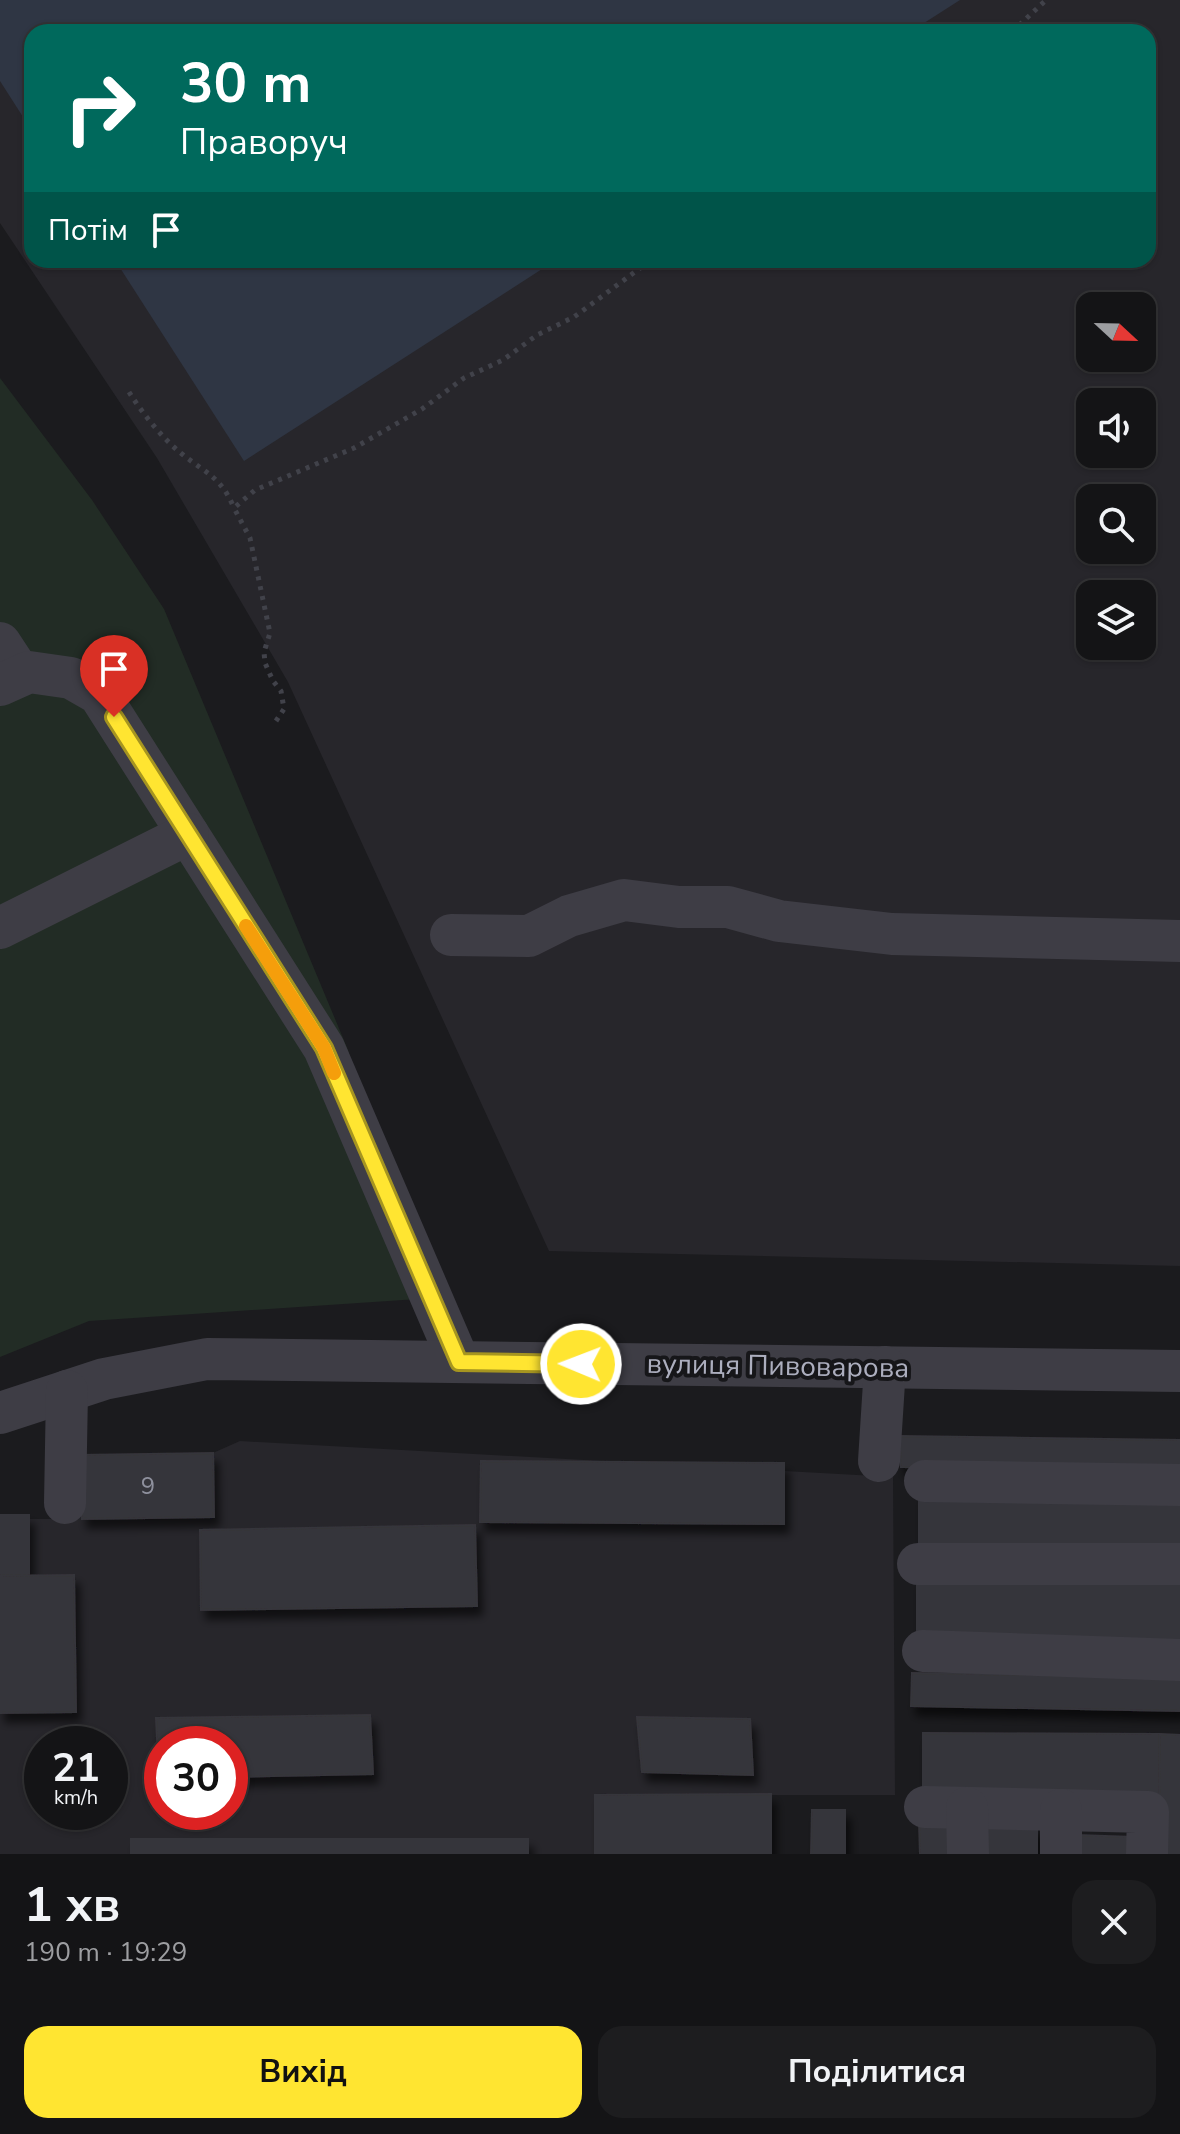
<!DOCTYPE html>
<html lang="uk">
<meta charset="utf-8">
<style>
:root{--surface:#141416;--page:#1d1d1f;--text:#f1f3f6;--muted:#9d9ea1;--line:#333335;--accent:#ffe531}
body{margin:0;font-family:"Nunito Sans",sans-serif;background:var(--page);color:var(--text);height:100vh;display:flex;flex-direction:column;font-size:30px;white-space:nowrap}
*{box-sizing:border-box;margin:0}
p{font-size:26px;color:var(--muted)}
.icon{flex:none;width:44px;height:44px;fill:none;stroke:currentColor;stroke-width:2;stroke-linecap:round;stroke-linejoin:round}
.map{position:relative;height:1854px;overflow:hidden}
.side{display:flex;flex-direction:column;background:var(--surface);flex:1}
.side>*{flex:none}
.hud{position:absolute;left:24px;top:24px;width:1132px;height:244px;border-radius:24px;box-shadow:0 2px 6px #0004,0 0 0 2px var(--line);background:#00695c;color:#fff;overflow:hidden}
.needle{width:52px;rotate:112deg}
.controls{position:absolute;left:1076px;top:292px;display:grid;gap:16px}
.controls a{display:grid;place-items:center;width:80px;height:80px;border-radius:16px;background:var(--surface);box-shadow:0 2px 6px #0004,0 0 0 2px var(--line);font-size:40px}
.speed{position:absolute;left:24px;top:1726px;display:flex;gap:16px;font-size:40px;font-weight:700;text-align:center}
.speed>*{display:grid;place-content:center;width:104px;height:104px;border-radius:50%;background:var(--surface);box-shadow:0 2px 6px #0004,0 0 0 2px var(--line);line-height:1}
.speed small{font-size:20px;font-weight:400}
.speed .limit{border:12px solid #d22;background:#fff;color:#111}
.pin{position:absolute;display:grid;place-items:center;width:68px;height:68px;color:#fff;margin:-82px -34px;border-radius:50% 50% 50% 0;rotate:-45deg;box-shadow:0 0 8px #0007}
.pin .icon{rotate:45deg}
.me{position:absolute;width:88px;margin:-44px;rotate:271deg;stroke-linejoin:round;filter:drop-shadow(0 0 6px #0008)}
.turn{display:flex;align-items:center;gap:28px;height:168px;padding:0 24px;font-size:36px}
.turn .icon{width:104px;height:104px;stroke-width:2.5}
.turn b{display:block;font-size:56px;line-height:68px}
.then{display:flex;align-items:center;height:76px;padding:0 24px;background:#0003;gap:16px;font-size:30px}
.round{display:grid;place-items:center;flex:none;width:84px;height:84px;border-radius:24px;background:var(--page)}
.summary{display:flex;align-items:center;justify-content:space-between;height:136px;padding:0 24px}
h1{font-size:48px;font-weight:700;line-height:60px}
.cta{display:flex;gap:16px;margin-top:auto;padding:16px 24px}
.cta a{flex:1;height:92px;border-radius:24px;background:var(--accent);color:#111;font-size:32px;font-weight:700;line-height:92px;text-align:center}
.cta a+a{background:var(--page);color:var(--text)}
.map>svg:first-child{display:block}
.built{fill:#27262b;fill-rule:evenodd}
.green{fill:#222c25}
.water{fill:#2f3644}
.building{fill:#36363a;stroke:#36343a;stroke-width:2;filter:url(#shadow)}
.lines{fill:none;stroke-linecap:round;stroke-linejoin:round}
.path{stroke:#41424a;stroke-width:5;stroke-dasharray:4 6;stroke-linecap:butt}
.minor{stroke:#3e3d45;stroke-width:42}
.route-casing{stroke:#a69520;stroke-width:20}
.route{stroke:#ffe531;stroke-width:14}
.slow{stroke:#f59e0b;stroke-width:14}
.labels{text-anchor:middle;dominant-baseline:central;stroke-width:8;stroke-linejoin:round;paint-order:stroke}
.number-label{font-size:24px;fill:#8e909d}
.street-label{font-size:28px;fill:#acaebe;stroke:#161619}
</style>
<div class="map">
<svg width="1180" height="1854" viewBox="0 0 1180 1854">
<defs>
<filter id="shadow"><feDropShadow dx="5" dy="9" stdDeviation="4" flood-color="#0009"/></filter>
</defs>
<rect width="100%" height="100%" fill="#1b1b1e"/>
<g class="built">
<path d="M 0,0 L 1180,0 L 1180,1266 L 549,1251 L 288,682 L 157,458 L 0,223 ZM 32,32 L 1148,32 L 1148,260 L 32,260 ZM 1090,306 L 1142,306 L 1142,358 L 1090,358 ZM 1090,402 L 1142,402 L 1142,454 L 1090,454 ZM 1090,498 L 1142,498 L 1142,550 L 1090,550 ZM 1090,594 L 1142,594 L 1142,646 L 1090,646 Z"/>
<path d="M 240,1441 L 893,1477 L 895,1795 L 771,1795 L 771,1854 L 0,1854 L 0,1519 L 77,1519 L 81,1455 L 213,1453 ZM 42,1744 L 110,1744 L 110,1812 L 42,1812 ZM 162,1744 L 230,1744 L 230,1812 L 162,1812 Z"/>
</g>
<path class="green" d="M 0,378 L 92,500 L 164,609 L 348,1050 L 418,1299 L 89,1321 L 0,1357 Z"/>
<g class="water">
<path d="M 0,0 L 960,0 L 910,32 L 32,32 L 32,131 L 0,81 Z"/>
<path d="M 115,260 L 556,260 L 244,461 Z"/>
</g>
<g class="building">
<path d="M 899,1436 L 1180,1440 L 1180,1471 L 901,1467 Z"/>
<path d="M 213,1453 L 214,1517 L 82,1519 L 81,1455 Z"/>
<path d="M 481,1461 L 784,1463 L 784,1524 L 480,1522 Z"/>
<path d="M 919,1493 L 1180,1496 L 1180,1558 L 919,1555 Z"/>
<rect x="0" y="1515" width="29" height="62"/>
<path d="M 475,1525 L 477,1606 L 201,1610 L 200,1530 Z"/>
<path d="M 74,1575 L 76,1712 L 0,1713 L 0,1576 Z"/>
<path d="M 917,1578 L 1180,1581 L 1180,1643 L 917,1637 Z"/>
<path d="M 912,1673 L 1180,1677 L 1180,1711 L 911,1706 Z"/>
<path d="M 370,1715 L 373,1774 L 230,1777 L 230,1744 L 162,1744 L 162,1778 L 159,1778 L 156,1718 Z"/>
<path d="M 637,1717 L 750,1719 L 753,1775 L 642,1772 Z"/>
<path d="M 923,1733 L 1160,1734 L 1159,1795 L 923,1793 Z"/>
<path d="M 1160,1734 L 1180,1735 L 1180,1854 L 1158,1854 Z"/>
<path d="M 771,1794 L 771,1854 L 595,1854 L 595,1795 Z"/>
<path d="M 812,1810 L 845,1810 L 845,1854 L 811,1854 Z"/>
<path d="M 950,1821 L 951,1854 L 920,1854 L 919,1822 Z"/>
<rect x="981" y="1826" width="56" height="28"/>
<path d="M 1076,1835 L 1133,1837 L 1132,1854 L 1076,1854 Z"/>
<rect x="131" y="1839" width="397" height="15"/>
</g>
<g class="lines">
<g class="path">
<path d="M 1012,32 L 1046,0"/>
<path d="M 129,392 C 143,414 162,438 182,454 C 207,474 221,477 234,508"/>
<path d="M 276,721 L 284,709 L 281,691 L 273,681 L 265,663 L 264,652 L 270,633 L 250,538 L 234,508 L 255,490 L 354,448 L 422,409 L 464,378 L 503,360 L 537,335 L 574,317 L 651,260"/>
</g>
<g class="minor">
<path d="M 0,643 L 21,675"/>
<path d="M 0,685 L 29,672 L 71,678 L 99,694 L 324,1048 L 459,1362"/>
<path d="M 0,928 L 188,834"/>
<path d="M 451,935 L 529,936 L 569,916 L 624,900 L 679,907 L 728,907 L 779,921 L 892,934 L 1180,941"/>
<path d="M 0,1413 L 104,1379 L 207,1359 L 1180,1371"/>
<path d="M 879,1461 L 885,1367"/>
<path d="M 925,1481 L 1180,1485"/>
<path d="M 65,1503 L 67,1391"/>
<path d="M 918,1564 L 1180,1564"/>
<path d="M 923,1651 L 1180,1660"/>
<path d="M 925,1807 L 1148,1812 L 1147,1854"/>
<path d="M 967,1808 L 968,1854"/>
<path d="M 1061,1810 L 1061,1854"/>
</g>
</g>
<g class="lines">
<g class="route-casing">
<path id="route" d="M 114,717 L 324,1048 L 459,1362 L 581,1364"/>
</g>
<use href="#route" class="route"/>
<path class="slow" d="M 246,926 L 324,1048 L 334,1073"/>
</g>
<g class="labels">
<g class="number-label">
<text x="148" y="1486">9</text>
</g>
<g class="street-label">
<text transform="translate(778 1366) rotate(1)">вулиця Пивоварова</text>
</g>
</g>
</svg>
<div class="controls">
<a><svg class="needle" viewBox="-14 -14 28 28"><path d="M0-13l5 13h-10z" fill="#e53935"/><path d="M0 13l5-13h-10z" fill="#9d9ea1"/></svg></a>
<a><svg class="icon" aria-label="sound" viewBox="0 0 24 24"><path d="M4 9h4l5-4v14l-5-4H4zM17 9q2 3 0 6"/></svg></a>
<a><svg class="icon" aria-label="search" viewBox="0 0 24 24"><circle cx="10" cy="10" r="6"/><path d="M15 15l6 6"/></svg></a>
<a><svg class="icon" aria-label="layers" viewBox="0 0 24 24"><path d="M12 4l9 5-9 5-9-5zM3 14l9 5 9-5"/></svg></a>
</div>
<div class="speed"><div>21<small>km/h</small></div><div class="limit">30</div></div>
<div class="pin" style="left:114px;top:717px;background:#d93025"><svg class="icon" aria-label="arrive" viewBox="0 0 24 24"><path d="M6 21V4h12l-3 4 3 4H6"/></svg></div>
<svg class="me" style="left:581px;top:1364px" viewBox="-20 -20 40 40"><circle r="17" fill="#ffe531" stroke="#fff" stroke-width="3"/><path d="M0-11L8 9 0 5-8 9z" fill="#fff"/></svg>
<div class="hud">
<div class="turn"><svg class="icon" aria-label="right" viewBox="0 0 24 24"><path d="M7 20v-9h11M14 6l5 5-5 5"/></svg><div><b>30 m</b>Праворуч</div></div>
<div class="then">Потім<svg class="icon" aria-label="arrive" viewBox="0 0 24 24"><path d="M6 21V4h12l-3 4 3 4H6"/></svg></div>
</div>
</div>
<section class="side">
<div class="summary"><div><h1>1 хв</h1><p>190 m · 19:29</p></div><a class="round"><svg class="icon" aria-label="close" viewBox="0 0 24 24"><path d="M6 6l12 12M18 6L6 18"/></svg></a></div>
<div class="cta"><a>Вихід</a><a>Поділитися</a></div>
</section>
